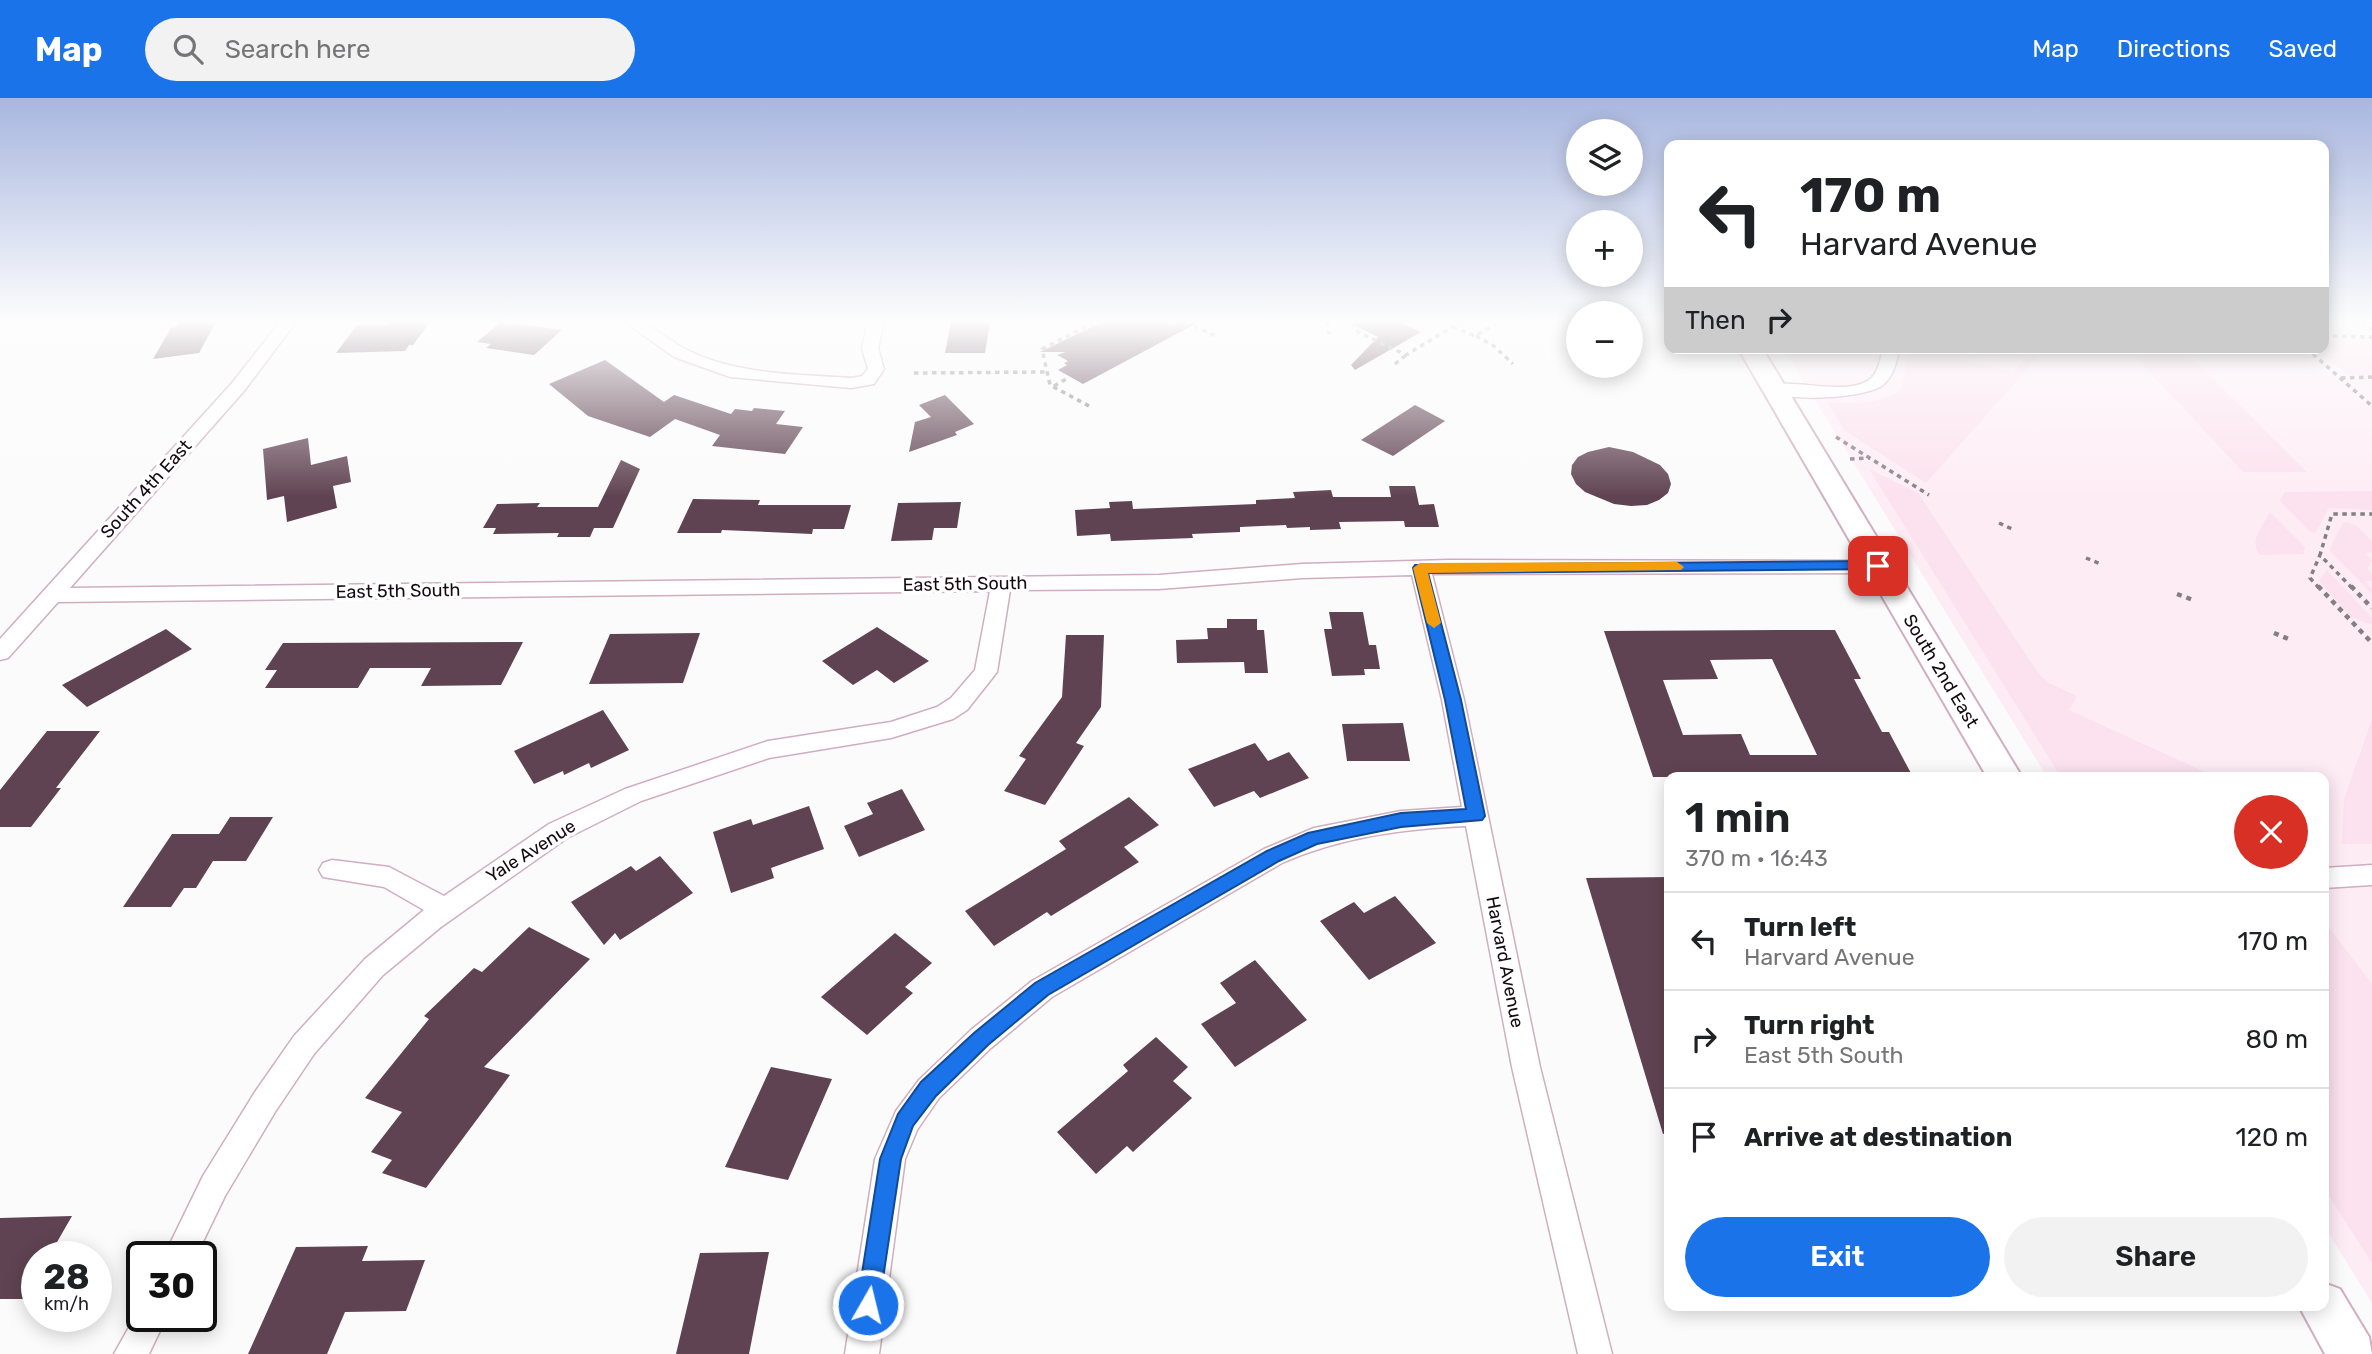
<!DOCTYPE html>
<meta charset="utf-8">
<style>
:root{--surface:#fff;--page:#f2f2f2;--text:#202124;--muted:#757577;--line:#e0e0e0;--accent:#1a73e8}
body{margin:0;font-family:Rubik,sans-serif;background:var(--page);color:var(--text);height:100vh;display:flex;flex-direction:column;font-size:26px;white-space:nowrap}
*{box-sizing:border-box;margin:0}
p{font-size:23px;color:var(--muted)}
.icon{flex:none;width:38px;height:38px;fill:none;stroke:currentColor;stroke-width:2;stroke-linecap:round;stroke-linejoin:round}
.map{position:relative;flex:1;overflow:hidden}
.side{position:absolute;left:1664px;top:674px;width:665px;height:539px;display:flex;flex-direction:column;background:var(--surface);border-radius:14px;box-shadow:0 4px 18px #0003}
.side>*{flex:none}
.guide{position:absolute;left:1664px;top:42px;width:665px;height:214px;border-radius:14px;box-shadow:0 4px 18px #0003;background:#fff;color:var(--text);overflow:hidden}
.tools{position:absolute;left:1566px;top:21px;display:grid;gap:14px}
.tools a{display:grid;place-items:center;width:77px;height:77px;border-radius:50%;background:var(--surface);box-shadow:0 4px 18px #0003;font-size:35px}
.speed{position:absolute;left:21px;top:1143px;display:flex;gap:14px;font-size:35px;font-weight:700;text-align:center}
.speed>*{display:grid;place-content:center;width:91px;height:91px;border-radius:50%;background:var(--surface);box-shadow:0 4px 18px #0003;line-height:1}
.speed small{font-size:18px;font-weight:400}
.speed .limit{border:4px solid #111;border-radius:10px;background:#fff;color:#111}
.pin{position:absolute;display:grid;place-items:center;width:60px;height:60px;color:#fff;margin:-30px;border-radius:14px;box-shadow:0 4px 10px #0006}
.me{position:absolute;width:77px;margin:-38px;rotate:8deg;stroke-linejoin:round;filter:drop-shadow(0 0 5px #0008)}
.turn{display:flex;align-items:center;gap:24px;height:147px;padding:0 21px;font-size:32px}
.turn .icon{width:91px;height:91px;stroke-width:2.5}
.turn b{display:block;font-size:49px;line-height:60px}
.then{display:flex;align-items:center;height:66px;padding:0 21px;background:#0003;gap:14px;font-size:26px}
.round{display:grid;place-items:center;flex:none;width:74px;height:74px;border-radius:37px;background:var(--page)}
.head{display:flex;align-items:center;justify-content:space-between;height:119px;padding:0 21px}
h1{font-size:42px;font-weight:600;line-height:52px}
.action{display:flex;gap:14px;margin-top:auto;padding:14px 21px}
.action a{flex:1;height:80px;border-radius:42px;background:var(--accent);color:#fff;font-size:28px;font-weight:600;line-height:80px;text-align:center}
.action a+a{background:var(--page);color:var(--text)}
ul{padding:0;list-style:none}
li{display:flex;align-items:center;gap:21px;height:98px;padding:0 21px;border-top:2px solid var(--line)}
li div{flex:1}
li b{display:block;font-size:26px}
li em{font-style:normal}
header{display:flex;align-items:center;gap:42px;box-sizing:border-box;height:98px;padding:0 35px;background:var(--accent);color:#fff}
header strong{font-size:33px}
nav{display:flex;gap:38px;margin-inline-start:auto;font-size:24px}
.search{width:490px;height:63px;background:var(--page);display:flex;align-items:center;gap:18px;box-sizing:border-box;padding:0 24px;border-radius:38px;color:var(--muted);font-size:26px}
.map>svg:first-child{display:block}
.built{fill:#feecf5}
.green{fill:#fce1ee}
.building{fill:#604352;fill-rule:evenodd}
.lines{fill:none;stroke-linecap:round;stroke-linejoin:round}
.minor-casing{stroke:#d0aebf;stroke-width:3}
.secondary-casing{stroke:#d0aebf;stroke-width:4}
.path-far1{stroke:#857f83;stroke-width:3.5;stroke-dasharray:4.5 4.5;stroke-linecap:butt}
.path{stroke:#857f83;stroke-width:4.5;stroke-dasharray:5 5;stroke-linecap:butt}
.minor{fill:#fff;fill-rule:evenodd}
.secondary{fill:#fff;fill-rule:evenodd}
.route{fill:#1a73e8;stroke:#114b97;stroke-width:2}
.slow{fill:#f59e0b}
.labels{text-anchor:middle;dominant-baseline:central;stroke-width:7;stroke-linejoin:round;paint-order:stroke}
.street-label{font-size:18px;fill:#150a10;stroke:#fff}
</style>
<header>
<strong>Map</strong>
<div class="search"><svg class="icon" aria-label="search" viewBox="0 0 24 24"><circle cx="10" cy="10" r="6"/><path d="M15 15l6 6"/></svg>Search here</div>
<nav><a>Map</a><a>Directions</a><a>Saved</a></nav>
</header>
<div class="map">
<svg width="2372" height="1256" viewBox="0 0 2372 1256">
<rect width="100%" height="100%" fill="#fbfbfb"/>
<path class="built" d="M 2324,224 L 2372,224 L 2372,1205 L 2324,1128 L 2324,679 L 2047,679 L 1783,250 L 2324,250 Z"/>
<g class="green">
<path d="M 2372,242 L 2372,277 L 2347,277 L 2316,250 L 2324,250 L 2324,243 Z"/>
<path d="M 1910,250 L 1956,250 L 1954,253 L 1970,259 L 1968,262 L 2013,274 L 2032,250 L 2046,250 L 1926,385 L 1845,333 L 1828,305 C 1855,305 1877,307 1901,292 Z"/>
<path d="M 2127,250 L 2182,250 L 2307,374 L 2243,374 Z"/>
<path d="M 1869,371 L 1918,395 L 2039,576 L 2049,585 L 2077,598 L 2069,612 L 2216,679 L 2061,679 Z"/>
<path d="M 2372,393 L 2372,412 L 2329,410 L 2315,435 L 2310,434 L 2280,403 L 2285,394 Z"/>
<path d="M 2270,414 L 2305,449 L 2304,456 L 2260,457 C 2248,443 2263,428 2270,414 Z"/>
<path d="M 2347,424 L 2357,428 L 2372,443 L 2372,454 L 2365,455 L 2372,462 L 2367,471 L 2372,476 L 2372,483 L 2365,483 L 2372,491 L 2372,496 L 2329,452 L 2343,425 Z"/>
<path d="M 2327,472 L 2372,520 L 2372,527 L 2351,519 L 2319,483 Z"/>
<path d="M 2372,621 L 2372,746 L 2342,746 L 2344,701 Z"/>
<path d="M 2324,823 L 2372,886 L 2372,1165 L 2324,1090 Z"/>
</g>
<g class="building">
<path d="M 180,224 L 216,224 L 199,255 L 153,261 L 171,230 L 177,229 Z"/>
<path d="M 390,224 L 430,224 L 413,247 L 409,247 L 405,253 L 336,255 L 357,227 L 388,227 Z"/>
<path d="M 501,224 L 503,224 L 562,232 L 534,257 L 486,250 L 491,246 L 477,244 Z"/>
<path d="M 951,224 L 990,224 L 985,255 L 945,255 Z"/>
<path d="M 1102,224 L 1199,224 L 1083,286 L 1058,272 L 1067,267 L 1064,265 L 1068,263 L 1057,257 L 1066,254 L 1040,254 Z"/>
<path d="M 1347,224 L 1399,224 L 1421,234 L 1355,272 L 1351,267 L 1378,239 Z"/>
<path d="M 605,262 L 664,304 L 674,297 L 731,316 L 735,311 L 752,313 L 754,310 L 785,313 L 776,326 L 803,329 L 785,356 L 712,348 L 720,337 L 675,321 L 650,339 L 588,318 L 549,286 Z"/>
<path d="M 945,297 L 974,326 L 955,334 L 957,337 L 909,354 L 915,324 L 931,319 L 919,307 Z"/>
<path d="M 1415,307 L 1445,323 L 1393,358 L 1361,342 Z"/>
<path d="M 308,340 L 311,367 L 347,358 L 351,384 L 333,388 L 337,410 L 287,424 L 284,398 L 267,402 L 263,351 Z"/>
<path d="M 1609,349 L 1633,354 L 1660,367 L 1668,376 L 1671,386 L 1668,395 L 1659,402 L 1647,407 L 1631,408 L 1614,406 L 1585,394 L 1576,386 L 1571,376 L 1572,367 L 1578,359 L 1588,354 Z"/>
<path d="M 621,362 L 640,371 L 613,430 L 594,430 L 590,439 L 557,439 L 559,435 L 493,436 L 496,430 L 483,430 L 497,406 L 540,405 L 537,409 L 598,409 Z"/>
<path d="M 1389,388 L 1415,388 L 1419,407 L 1434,406 L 1439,429 L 1405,429 L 1404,423 L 1339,424 L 1341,431 L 1310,432 L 1310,429 L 1287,430 L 1286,427 L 1240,429 L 1240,434 L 1192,436 L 1193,440 L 1111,443 L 1110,436 L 1077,438 L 1075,412 L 1110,410 L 1109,404 L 1132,403 L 1133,411 L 1256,406 L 1256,402 L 1295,400 L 1293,394 L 1331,392 L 1333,399 L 1391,399 Z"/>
<path d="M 693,401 L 760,402 L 758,407 L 851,407 L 844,431 L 813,431 L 812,436 L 722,432 L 721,435 L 677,435 Z"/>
<path d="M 961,404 L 957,430 L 934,430 L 932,442 L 891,443 L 898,405 Z"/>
<path d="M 1329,514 L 1363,514 L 1369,547 L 1376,547 L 1380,571 L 1364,571 L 1365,577 L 1332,578 L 1324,531 L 1332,531 Z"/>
<path d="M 1227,521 L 1257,521 L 1257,532 L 1264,532 L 1268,575 L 1245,575 L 1244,564 L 1177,565 L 1176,542 L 1208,541 L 1207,530 L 1227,530 Z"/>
<path d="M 877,529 L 929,563 L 894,585 L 877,572 L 853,587 L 822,563 Z"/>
<path d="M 166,531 L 192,551 L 87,609 L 62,587 Z"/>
<path d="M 1781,532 L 1835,532 L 1861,581 L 1854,581 L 1882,634 L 1889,634 L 1913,679 L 1653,679 L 1604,533 ZM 1772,561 L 1817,657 L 1750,657 L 1741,636 L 1683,637 L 1663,582 L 1718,581 L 1710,562 Z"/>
<path d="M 700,535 L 683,585 L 589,586 L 610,536 Z"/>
<path d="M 1066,537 L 1104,537 L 1101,609 L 1076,645 L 1084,648 L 1045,707 L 1004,693 L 1026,661 L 1019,658 L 1062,599 Z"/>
<path d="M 523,544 L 501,587 L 421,588 L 431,570 L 370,570 L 358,590 L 265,590 L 277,572 L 265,572 L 283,545 Z"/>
<path d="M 603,612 L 629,652 L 591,670 L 589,665 L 564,677 L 563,673 L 534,686 L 514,653 Z"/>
<path d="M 1403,625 L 1410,663 L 1347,663 L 1342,626 Z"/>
<path d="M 47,633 L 100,633 L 56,690 L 61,690 L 31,729 L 0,729 L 0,692 Z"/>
<path d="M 1255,645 L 1268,663 L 1289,654 L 1309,680 L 1260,700 L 1254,693 L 1214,709 L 1188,671 Z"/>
<path d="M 902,691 L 925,732 L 859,759 L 844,728 L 873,716 L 867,705 Z"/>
<path d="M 1129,699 L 1159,727 L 1124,749 L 1139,764 L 1051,818 L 1047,814 L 994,848 L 965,813 L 1066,751 L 1059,743 Z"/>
<path d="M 809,708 L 824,751 L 771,770 L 774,780 L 731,795 L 713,734 L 751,721 L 753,727 Z"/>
<path d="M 230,719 L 273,719 L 246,763 L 213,763 L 196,790 L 184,790 L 171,809 L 123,809 L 172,736 L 219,736 Z"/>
<path d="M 660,758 L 693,795 L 620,842 L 615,835 L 604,847 L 571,804 L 631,768 L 636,773 Z"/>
<path d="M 1670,779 L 1670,1035 L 1663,1036 L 1586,780 Z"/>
<path d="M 1395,798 L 1436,845 L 1369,882 L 1320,823 L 1354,804 L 1364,815 Z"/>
<path d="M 529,829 L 590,861 L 484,969 L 510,977 L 426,1090 L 382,1075 L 392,1062 L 371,1054 L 402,1014 L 365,1000 L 429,921 L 424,918 L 474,870 L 482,874 Z"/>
<path d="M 895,835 L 932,865 L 905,889 L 913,895 L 867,937 L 821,899 Z"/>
<path d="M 1255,862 L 1307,922 L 1235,969 L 1201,926 L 1236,905 L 1220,885 Z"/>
<path d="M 1156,939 L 1188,969 L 1173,983 L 1192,1000 L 1133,1054 L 1127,1048 L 1096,1076 L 1057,1034 L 1128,973 L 1123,967 Z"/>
<path d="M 771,969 L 832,981 L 788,1082 L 725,1069 Z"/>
<path d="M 72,1118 L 49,1158 L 37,1158 L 37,1180 L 25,1201 L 0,1201 L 0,1120 Z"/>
<path d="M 368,1148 L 362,1163 L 425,1162 L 406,1213 L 345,1214 L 327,1256 L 248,1256 L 296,1149 Z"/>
<path d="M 769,1154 L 749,1256 L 676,1256 L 700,1155 Z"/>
</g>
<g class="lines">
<g class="minor-casing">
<g id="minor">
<path d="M 280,224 L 296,224 L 244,293 L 70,490 L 1159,477 L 1302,466 L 1450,462 L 1885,463 L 1888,468 L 1885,473 L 1878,475 L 1432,476 L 1464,602 L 1540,969 L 1612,1256 L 1578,1256 L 1512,969 L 1466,728 C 1402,731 1341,739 1282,765 L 1052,899 L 991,950 L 939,1000 L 917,1032 L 905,1061 L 879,1256 L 845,1256 L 875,1061 L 896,1013 L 919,982 L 971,932 L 1032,883 L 1264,751 L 1314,730 L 1401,713 L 1462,709 L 1442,602 L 1412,477 L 1302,480 L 1159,491 L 1010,492 L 997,574 L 967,612 L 953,621 L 891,640 L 769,660 L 641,703 L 567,740 L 441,829 L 383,877 L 314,956 L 275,1014 L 225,1098 L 196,1158 L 164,1158 L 203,1078 L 255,994 L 294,938 L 365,861 L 424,812 L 384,789 L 323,779 L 319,772 L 323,765 L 332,762 L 389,769 L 444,798 L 549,726 L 625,691 L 768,643 L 891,624 L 937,609 L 951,600 L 975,572 L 990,493 L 58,504 L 8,560 L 0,562 L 0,541 L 232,285 Z"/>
<path d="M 625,224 C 651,222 664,241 687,252 C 738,277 795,276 851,280 L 862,278 L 868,271 L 862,250 L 868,224 L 884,224 L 878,250 L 884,271 L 874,286 L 851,290 L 730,279 L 674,259 Z"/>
<path d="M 1883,250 L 1899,250 C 1897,263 1894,277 1884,286 C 1869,301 1780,305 1766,291 C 1782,275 1854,304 1874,277 C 1879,270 1881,259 1883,250 Z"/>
<path d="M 2372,767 L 2372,787 L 2324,790 L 2324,770 Z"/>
<path d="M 142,1206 L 142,1218 L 167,1218 L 149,1256 L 114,1256 Z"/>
</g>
</g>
<g class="secondary-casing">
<g id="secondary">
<path d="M 1738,250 L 1762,250 L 2022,679 L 1987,679 Z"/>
<path d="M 2324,1185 L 2340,1191 L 2369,1239 L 2372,1256 L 2325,1256 L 2299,1208 L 2324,1208 Z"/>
</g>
</g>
<g class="path-far1">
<path d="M 1186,224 L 1218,239"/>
<path d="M 1327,224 L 1329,236"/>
<path d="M 1353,224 L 1358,234 L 1406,257 L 1460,224"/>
<path d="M 1562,224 L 1567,224"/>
<path d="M 2363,224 L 2372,231"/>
<path d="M 1171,225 L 1175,224"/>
<path d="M 1453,229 L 1475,238 L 1499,224"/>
<path d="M 1476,238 L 1494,248 L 1513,266"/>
<path d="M 2324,238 L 2372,239"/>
<path d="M 2306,250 L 2372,308"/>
<path d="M 1395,266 L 1406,257"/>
<path d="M 914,275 L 1047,274"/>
<path d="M 2341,280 L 2372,279"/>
<path d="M 1054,288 L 1068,280"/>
<path d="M 1089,308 L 1050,287 L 1042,251 L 1095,224"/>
<path d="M 1836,339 L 1929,397"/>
<path d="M 1850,361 L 1870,360"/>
<path d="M 1999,425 L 2012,431"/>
<path d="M 2086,460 L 2101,466"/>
<path d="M 2319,490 L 2310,480 L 2320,457"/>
<path d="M 2352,490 L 2320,457 L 2332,416 L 2372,416"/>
</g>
<g class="path">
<path d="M 2318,488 L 2372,545"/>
<path d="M 2351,488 L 2372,510"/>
<path d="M 2177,496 L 2193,502"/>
<path d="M 2274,535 L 2291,542"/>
</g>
<use href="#minor" class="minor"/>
<use href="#secondary" class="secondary"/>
</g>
<linearGradient id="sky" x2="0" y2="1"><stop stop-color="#a8b6df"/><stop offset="0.56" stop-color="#fdfdfd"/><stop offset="1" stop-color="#fdfdfd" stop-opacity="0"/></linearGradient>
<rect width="2372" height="399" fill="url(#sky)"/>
<path class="route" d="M 1878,463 L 1885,468 L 1883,471 L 1428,475 L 1461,602 L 1485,718 L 1482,722 L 1401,729 L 1317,746 L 1279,763 L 1048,897 L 988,947 L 936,998 L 913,1028 L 901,1061 L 879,1207 L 876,1215 L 868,1218 L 860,1215 L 857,1207 L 880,1061 L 898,1016 L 921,984 L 974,935 L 1035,885 L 1267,753 L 1308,735 L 1401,715 L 1466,711 L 1445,602 L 1413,470 L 1415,467 Z"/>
<path class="slow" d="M 1677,464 L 1684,469 L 1681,472 L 1428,475 L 1441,525 L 1434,530 L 1427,525 L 1413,470 L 1420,465 Z"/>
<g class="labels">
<g class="street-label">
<text transform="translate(146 391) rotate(-48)">South 4th East</text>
<text transform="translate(965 486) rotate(-1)">East 5th South</text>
<text transform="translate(398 493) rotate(-1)">East 5th South</text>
<text transform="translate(1941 573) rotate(59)">South 2nd East</text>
<text transform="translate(531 753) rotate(-32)">Yale Avenue</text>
<text transform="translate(1505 864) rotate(79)">Harvard Avenue</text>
</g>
</g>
</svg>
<div class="tools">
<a><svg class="icon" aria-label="layers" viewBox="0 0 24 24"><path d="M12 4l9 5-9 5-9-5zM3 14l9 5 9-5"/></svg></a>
<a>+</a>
<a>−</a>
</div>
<div class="speed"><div>28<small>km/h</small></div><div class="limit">30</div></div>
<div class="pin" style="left:1878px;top:468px;background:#d93025"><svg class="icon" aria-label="arrive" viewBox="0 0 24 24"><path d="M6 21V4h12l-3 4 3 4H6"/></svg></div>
<svg class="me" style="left:868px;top:1207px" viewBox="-20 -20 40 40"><circle r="17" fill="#1a73e8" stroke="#fff" stroke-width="3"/><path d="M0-11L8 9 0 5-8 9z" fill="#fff"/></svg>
<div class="guide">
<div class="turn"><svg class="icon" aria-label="left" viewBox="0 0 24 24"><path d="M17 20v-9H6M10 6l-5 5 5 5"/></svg><div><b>170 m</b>Harvard Avenue</div></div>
<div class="then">Then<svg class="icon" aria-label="right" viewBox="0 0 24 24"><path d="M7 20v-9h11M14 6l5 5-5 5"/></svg></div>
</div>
<section class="side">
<div class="head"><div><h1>1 min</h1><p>370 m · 16:43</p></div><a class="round" style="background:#d93025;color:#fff"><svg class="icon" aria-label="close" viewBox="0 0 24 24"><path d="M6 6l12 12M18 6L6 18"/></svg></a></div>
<ul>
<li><svg class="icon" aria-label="left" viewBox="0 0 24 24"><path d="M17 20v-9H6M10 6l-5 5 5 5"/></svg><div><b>Turn left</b><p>Harvard Avenue</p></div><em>170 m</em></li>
<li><svg class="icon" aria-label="right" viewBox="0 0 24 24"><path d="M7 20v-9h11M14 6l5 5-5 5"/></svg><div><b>Turn right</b><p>East 5th South</p></div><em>80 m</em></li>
<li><svg class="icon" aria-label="arrive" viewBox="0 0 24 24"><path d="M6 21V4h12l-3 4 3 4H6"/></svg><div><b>Arrive at destination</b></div><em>120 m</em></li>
</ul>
<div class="action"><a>Exit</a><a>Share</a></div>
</section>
</div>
